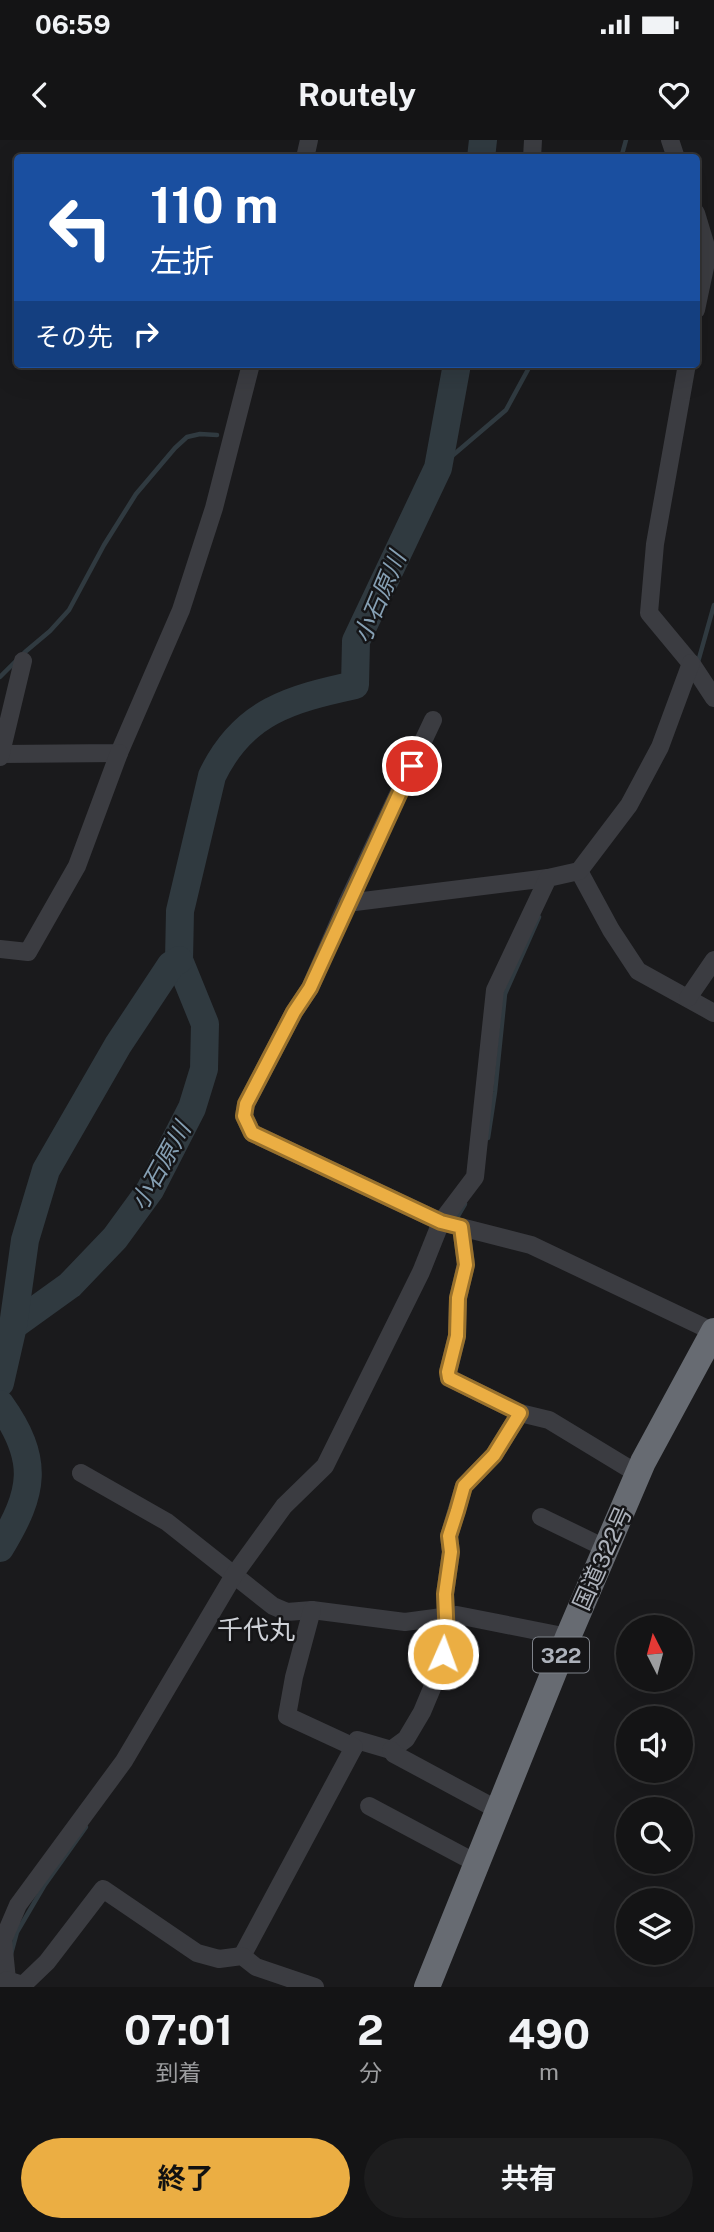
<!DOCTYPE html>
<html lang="ja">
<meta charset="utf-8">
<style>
:root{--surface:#141415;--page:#1d1d1e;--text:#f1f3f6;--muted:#9d9ea0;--line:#333334;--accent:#ebae43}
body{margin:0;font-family:"Public Sans","Noto Sans JP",sans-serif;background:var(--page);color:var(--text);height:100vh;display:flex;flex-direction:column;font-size:26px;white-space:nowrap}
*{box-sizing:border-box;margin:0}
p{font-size:23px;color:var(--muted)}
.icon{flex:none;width:38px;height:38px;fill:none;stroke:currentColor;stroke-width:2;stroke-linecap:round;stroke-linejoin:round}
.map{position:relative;height:1847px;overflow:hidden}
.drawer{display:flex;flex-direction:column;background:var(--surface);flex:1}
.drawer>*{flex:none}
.banner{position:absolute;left:14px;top:14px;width:686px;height:214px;border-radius:7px;box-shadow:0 7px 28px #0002,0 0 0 2px var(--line);background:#1a4fa0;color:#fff;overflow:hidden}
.needle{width:46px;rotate:354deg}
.fabs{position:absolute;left:616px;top:1475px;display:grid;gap:14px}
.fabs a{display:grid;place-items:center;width:77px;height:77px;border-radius:50%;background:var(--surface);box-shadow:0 7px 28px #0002,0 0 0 2px var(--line);font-size:35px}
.pin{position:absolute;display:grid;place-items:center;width:60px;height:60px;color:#fff;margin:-30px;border:4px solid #fff;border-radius:50%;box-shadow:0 2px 7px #0007}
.me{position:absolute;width:77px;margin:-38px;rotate:2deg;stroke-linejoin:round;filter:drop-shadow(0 0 5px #0008)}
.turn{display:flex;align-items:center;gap:24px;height:147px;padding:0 21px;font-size:32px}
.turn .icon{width:91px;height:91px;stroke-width:2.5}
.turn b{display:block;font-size:49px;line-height:60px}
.then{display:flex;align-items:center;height:66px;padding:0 21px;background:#0003;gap:14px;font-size:26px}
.eta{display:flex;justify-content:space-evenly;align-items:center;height:119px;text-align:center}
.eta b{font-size:42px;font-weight:700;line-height:49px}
.action{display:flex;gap:14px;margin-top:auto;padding:14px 21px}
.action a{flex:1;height:80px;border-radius:42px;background:var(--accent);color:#111;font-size:28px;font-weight:700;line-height:80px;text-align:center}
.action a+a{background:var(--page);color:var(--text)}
.status{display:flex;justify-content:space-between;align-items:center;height:49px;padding:0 35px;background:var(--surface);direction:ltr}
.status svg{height:19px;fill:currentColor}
header{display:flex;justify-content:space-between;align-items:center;height:91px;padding:0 21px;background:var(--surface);font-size:32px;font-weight:700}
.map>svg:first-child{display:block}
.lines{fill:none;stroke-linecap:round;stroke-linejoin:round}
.stream{stroke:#303a40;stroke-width:4.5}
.river{stroke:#303a40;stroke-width:28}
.minor{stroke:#3b3c41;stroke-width:18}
.highway{stroke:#676b72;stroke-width:26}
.route-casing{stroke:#99712c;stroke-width:18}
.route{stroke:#ebae43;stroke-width:12}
.labels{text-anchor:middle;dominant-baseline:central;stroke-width:5;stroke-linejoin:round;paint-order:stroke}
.shield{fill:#151517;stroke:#7f838a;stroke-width:2}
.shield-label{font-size:21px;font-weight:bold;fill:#adb2bb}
.street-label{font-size:23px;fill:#adb2bb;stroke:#151517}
.water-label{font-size:24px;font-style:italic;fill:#86a0b4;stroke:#151517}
.quarter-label{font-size:26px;fill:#ced1d7;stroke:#151517}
</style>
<div class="status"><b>06:59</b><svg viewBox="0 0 49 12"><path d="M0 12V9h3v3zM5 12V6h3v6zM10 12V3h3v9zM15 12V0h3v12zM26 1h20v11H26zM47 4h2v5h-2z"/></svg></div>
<header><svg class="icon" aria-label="back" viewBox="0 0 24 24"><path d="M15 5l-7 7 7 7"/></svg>Routely<svg class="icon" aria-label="heart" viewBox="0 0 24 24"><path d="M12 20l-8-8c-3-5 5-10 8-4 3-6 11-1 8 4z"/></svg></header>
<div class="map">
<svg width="714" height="1847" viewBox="0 0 714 1847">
<rect width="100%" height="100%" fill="#1a1a1c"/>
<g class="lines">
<g class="stream">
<path d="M 621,18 L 626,0"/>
<path d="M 438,328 L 506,270 L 531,224"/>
<path d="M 698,522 L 714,465"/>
<path d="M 0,537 L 25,512 L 50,491 L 69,470 L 104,405 L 136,354 L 175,308 L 187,297 L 200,294 L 217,295"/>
<path d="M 488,998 L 495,952 L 505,854 L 539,777"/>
<path d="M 455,1081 L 465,1064"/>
<path d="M 11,1814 L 17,1792 L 44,1746 L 86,1687"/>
</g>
<g class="river">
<path d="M 481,18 L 483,0"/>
<path d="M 13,1186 L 70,1145 L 115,1098 L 150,1050 L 192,968 L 204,929 L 205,884 L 179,820 L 180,771 L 212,636 C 243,571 291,559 355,545 L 356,501 L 438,328 L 457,224"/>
<path d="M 0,1243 L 13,1186 L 25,1100 L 46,1030 L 118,905 L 171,825 L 179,820"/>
<path d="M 0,1264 C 40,1320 34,1352 0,1408"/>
</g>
<g class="minor">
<path d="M 670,0 L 676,18"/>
<path d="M 305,18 L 309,0"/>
<path d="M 532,18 L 533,0"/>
<path d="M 696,73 L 708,113 L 696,170"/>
<path d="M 687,224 L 655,404 L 649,473 L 693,526 L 714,558"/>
<path d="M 433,580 L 347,763 L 310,848 L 294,872 L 246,964 L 244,976 L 252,993 L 441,1082 L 531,1105 L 714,1192"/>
<path d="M 1,614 L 119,613 L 181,470 L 214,368 L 251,224"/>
<path d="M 0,617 L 23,521"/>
<path d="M 579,731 L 611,790 L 638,831 L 714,873"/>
<path d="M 347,763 L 548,738"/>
<path d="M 0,809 L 28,812 L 77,726 L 119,613"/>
<path d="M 688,858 L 714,820"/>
<path d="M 461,1087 L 466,1124 L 458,1158 L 457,1196 L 448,1232 L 449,1238 L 520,1273 L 549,1280 L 638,1334"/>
<path d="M 81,1333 L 167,1382 L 273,1466 L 287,1472 L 312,1470 L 405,1482 L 457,1475 L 568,1497"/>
<path d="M 541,1377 L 607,1409"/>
<path d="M 354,1607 L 357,1600 L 391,1610 L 406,1599 L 422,1572 L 440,1529 L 447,1498 L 445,1454 L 451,1412 L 449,1396 L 464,1346 L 494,1315 L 520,1273"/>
<path d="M 391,1610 L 394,1614 L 498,1670"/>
<path d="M 369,1666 L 476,1723"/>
<path d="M 242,1816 L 354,1607 L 287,1576 L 294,1537 L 312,1470"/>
<path d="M 7,1840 L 3,1800 L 18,1765 L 124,1621 L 234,1435 L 284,1366 L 325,1326 L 421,1132 L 441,1082 L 475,1037 L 495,850 L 548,738 L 579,731 L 629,665 L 660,607 L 691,523"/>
<path d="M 0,1845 L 7,1840 L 23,1845 L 47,1822 L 103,1749 L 197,1813 L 219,1819 L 242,1816 L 256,1827 L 315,1847"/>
</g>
<path class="highway" d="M 427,1847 L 568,1497 L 643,1322 L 714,1191"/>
</g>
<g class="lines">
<g class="route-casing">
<path id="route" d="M 412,626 L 310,848 L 294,872 L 246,964 L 244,976 L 252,993 L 441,1082 L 461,1087 L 466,1125 L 458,1158 L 457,1196 L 448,1232 L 449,1238 L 520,1273 L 494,1315 L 464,1346 L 457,1371 L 449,1396 L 451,1412 L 445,1454 L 447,1498 L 443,1514"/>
</g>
<use href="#route" class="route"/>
</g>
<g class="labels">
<rect class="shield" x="533" y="1497.5" width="56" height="35" rx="5"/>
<g class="shield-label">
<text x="561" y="1515">322</text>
</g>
<g class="street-label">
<text transform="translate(602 1418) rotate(-66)">国道322号</text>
</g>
<g class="water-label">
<text transform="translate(379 457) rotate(-67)">小石原川</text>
<text transform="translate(160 1026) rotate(-61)">小石原川</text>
</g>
<g class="quarter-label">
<text x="256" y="1489">千代丸</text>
</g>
</g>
</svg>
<div class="fabs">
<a><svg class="needle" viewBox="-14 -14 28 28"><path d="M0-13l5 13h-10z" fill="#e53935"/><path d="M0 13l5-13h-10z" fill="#9d9ea0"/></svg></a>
<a><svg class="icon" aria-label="sound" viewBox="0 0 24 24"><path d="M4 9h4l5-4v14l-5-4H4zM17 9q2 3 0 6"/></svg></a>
<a><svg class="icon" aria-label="search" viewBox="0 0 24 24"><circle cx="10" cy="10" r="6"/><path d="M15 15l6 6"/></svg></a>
<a><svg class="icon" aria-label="layers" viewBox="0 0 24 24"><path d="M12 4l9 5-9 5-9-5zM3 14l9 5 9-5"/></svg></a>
</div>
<div class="pin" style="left:412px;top:626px;background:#d93025"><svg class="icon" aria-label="arrive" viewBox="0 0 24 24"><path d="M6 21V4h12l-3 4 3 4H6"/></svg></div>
<svg class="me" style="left:443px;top:1514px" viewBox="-20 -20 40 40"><circle r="17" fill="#ebae43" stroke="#fff" stroke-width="3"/><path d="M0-11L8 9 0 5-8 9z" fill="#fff"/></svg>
<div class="banner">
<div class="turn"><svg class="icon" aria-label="left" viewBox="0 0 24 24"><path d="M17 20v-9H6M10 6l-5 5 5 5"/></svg><div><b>110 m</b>左折</div></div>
<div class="then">その先<svg class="icon" aria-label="right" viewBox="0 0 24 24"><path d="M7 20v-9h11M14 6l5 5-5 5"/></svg></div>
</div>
</div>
<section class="drawer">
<div class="eta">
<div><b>07:01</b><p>到着</p></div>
<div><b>2</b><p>分</p></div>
<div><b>490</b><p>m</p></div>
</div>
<div class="action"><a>終了</a><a>共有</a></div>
</section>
